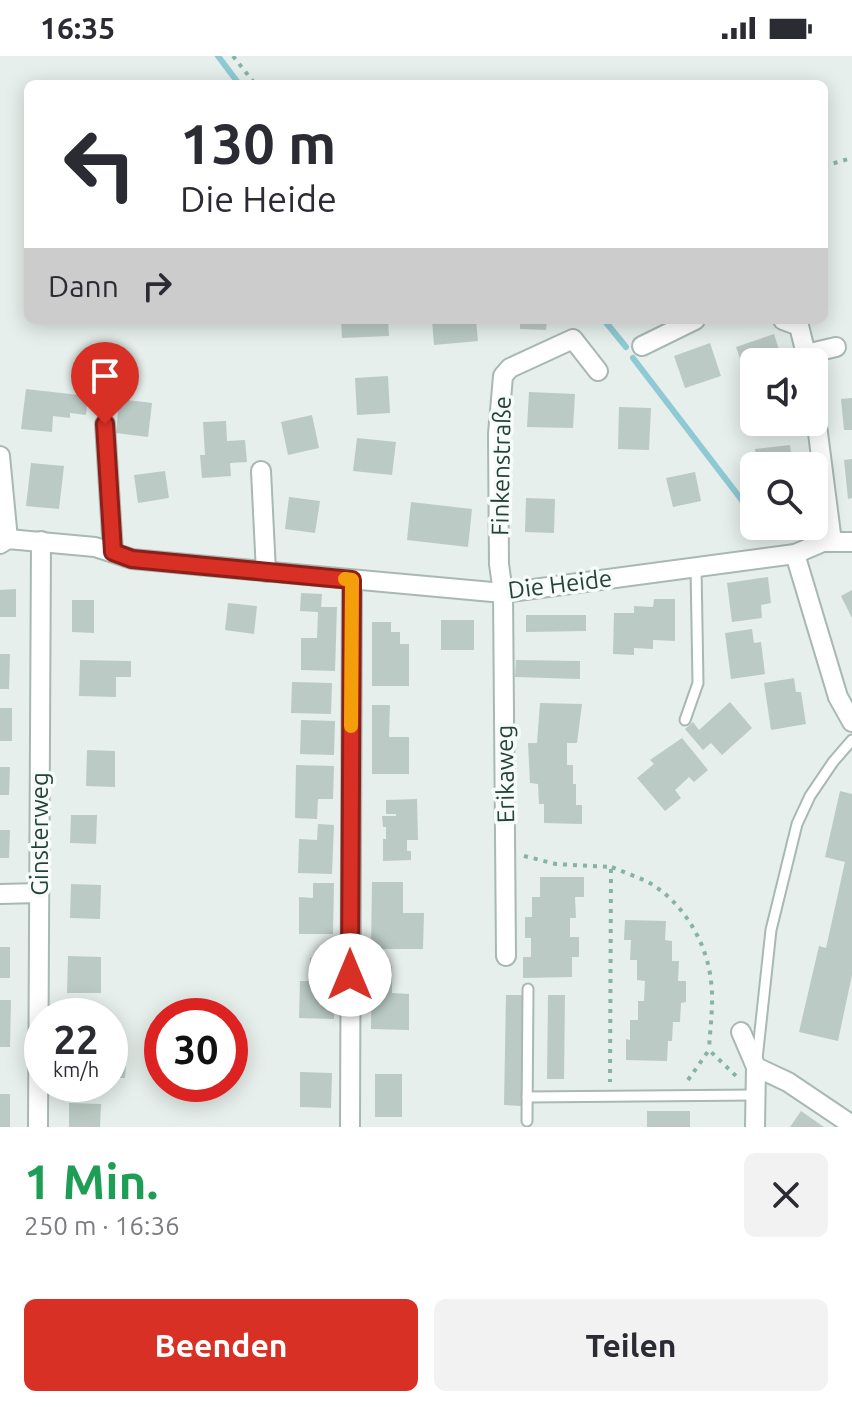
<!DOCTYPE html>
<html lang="de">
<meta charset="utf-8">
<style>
:root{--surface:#fff;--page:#f2f2f3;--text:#2b2b33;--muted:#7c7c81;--accent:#d93025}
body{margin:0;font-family:Ubuntu,sans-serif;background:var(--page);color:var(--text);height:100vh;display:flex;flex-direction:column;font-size:30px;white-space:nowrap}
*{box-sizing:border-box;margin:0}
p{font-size:26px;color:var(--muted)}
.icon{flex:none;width:44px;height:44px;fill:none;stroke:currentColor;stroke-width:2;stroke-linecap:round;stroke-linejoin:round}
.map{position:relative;height:1071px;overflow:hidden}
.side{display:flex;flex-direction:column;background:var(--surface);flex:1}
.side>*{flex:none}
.guide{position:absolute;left:24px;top:24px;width:804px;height:244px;border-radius:12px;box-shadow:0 4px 20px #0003;background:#fff;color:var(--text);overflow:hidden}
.buttons{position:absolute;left:740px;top:292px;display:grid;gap:16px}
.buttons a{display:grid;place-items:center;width:88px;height:88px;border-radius:12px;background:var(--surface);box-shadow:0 4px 20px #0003;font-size:40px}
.speed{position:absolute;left:24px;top:942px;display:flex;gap:16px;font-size:40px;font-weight:700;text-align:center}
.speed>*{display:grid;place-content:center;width:104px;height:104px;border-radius:50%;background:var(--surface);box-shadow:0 4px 20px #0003;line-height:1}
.speed small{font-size:20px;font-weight:400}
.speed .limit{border:12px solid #d22;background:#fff;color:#111}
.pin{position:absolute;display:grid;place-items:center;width:68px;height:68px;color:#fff;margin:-82px -34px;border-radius:50% 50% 50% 0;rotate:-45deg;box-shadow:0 0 8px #0007}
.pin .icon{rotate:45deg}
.me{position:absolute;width:88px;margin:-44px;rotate:0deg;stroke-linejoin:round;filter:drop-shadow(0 0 6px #0008)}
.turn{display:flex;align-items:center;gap:28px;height:168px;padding:0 24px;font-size:36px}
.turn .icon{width:104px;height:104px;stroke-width:2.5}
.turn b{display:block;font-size:56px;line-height:68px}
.then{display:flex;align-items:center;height:76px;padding:0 24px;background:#0003;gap:16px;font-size:30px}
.round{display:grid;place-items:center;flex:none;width:84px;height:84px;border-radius:12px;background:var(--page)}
.headline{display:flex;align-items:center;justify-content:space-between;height:136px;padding:0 24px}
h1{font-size:48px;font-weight:700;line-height:60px;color:#1e9e55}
.action{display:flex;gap:16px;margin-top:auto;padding:16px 24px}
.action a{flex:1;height:92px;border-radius:12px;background:var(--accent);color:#fff;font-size:32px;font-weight:700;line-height:92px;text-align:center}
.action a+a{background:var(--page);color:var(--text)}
.status{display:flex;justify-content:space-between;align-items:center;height:56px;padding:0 40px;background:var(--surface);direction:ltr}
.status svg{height:22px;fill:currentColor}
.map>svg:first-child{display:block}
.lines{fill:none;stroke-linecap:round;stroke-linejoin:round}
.stream{stroke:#8ec9d4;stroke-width:6}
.building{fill:#bbcac4}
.service-casing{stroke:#a8b8b2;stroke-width:13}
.minor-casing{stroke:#a8b8b2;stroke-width:22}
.path{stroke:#86b3a5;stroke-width:4;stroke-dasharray:4 6;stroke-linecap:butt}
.service{stroke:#fff;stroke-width:9}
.minor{stroke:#fff;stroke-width:18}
.route-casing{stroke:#8d1f18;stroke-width:20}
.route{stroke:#d93025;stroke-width:14}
.slow{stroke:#f59e0b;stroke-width:14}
.labels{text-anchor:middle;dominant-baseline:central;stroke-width:7;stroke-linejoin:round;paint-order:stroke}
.street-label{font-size:24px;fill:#24423a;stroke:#f7fbf9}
</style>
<div class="status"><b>16:35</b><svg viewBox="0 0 49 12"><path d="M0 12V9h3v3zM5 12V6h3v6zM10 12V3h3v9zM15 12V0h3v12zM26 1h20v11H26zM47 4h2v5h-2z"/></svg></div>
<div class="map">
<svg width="852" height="1071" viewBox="0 0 852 1071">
<rect width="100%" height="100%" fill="#e6efeb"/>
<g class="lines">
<g class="stream">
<path d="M 218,0 L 239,28"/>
<path d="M 604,264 L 626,291"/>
<path d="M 633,302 L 754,460"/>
<path d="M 762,470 L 770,481"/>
</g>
</g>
<g class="building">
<path d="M 341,264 L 388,264 L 389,280 L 342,282 Z"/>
<path d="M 432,264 L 476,264 L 478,285 L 434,289 Z"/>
<path d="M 520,264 L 547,264 L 546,274 L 520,273 Z"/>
<path d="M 774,278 L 783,306 L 754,306 L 754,323 L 748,325 L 736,291 Z"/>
<path d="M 710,287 L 721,320 L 685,332 L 674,300 Z"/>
<path d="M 388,320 L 390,357 L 357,359 L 355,322 Z"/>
<path d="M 26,333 L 88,340 L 86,359 L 70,357 L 70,362 L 53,360 L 52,376 L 21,373 Z"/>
<path d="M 529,336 L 575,338 L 573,372 L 527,371 Z"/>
<path d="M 852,342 L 852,374 L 844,374 L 841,343 Z"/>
<path d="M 119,343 L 152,347 L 148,381 L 116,377 Z"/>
<path d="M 619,351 L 651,352 L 649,394 L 618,393 Z"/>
<path d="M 312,359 L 319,392 L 288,399 L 281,366 Z"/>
<path d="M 226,365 L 227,385 L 245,384 L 247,406 L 230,407 L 231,420 L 202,422 L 200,399 L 205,399 L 203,366 Z"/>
<path d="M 357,382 L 396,386 L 392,419 L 353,415 Z"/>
<path d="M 790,389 L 793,410 L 757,410 L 755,393 Z"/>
<path d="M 852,403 L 852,442 L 848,443 L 844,404 Z"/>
<path d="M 31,407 L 64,410 L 59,453 L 26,450 Z"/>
<path d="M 165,415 L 169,442 L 138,447 L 134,419 Z"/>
<path d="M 695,416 L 701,445 L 673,451 L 666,422 Z"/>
<path d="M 289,441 L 320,445 L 315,477 L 285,473 Z"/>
<path d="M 526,442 L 555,443 L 554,477 L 525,476 Z"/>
<path d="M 411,446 L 472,453 L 468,491 L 407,484 Z"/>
<path d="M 768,521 L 771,547 L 761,549 L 762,562 L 732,566 L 727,527 Z"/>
<path d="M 16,533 L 16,561 L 0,561 L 0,534 Z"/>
<path d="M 852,534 L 852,562 L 841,540 Z"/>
<path d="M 301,537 L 322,538 L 321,551 L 337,551 L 335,615 L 301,614 L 301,582 L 317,582 L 318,556 L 300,555 Z"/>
<path d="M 654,543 L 675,543 L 675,585 L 653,584 L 653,593 L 634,592 L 634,599 L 613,598 L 614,557 L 634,557 L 634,550 L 653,551 Z"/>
<path d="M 72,544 L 94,544 L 94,577 L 72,576 Z"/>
<path d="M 228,547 L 257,550 L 254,578 L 225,574 Z"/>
<path d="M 526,559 L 586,559 L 586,575 L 526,576 Z"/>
<rect x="441" y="564" width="33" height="30"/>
<path d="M 372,566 L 391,566 L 391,576 L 400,576 L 400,588 L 409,588 L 409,630 L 372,630 Z"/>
<path d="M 752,573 L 754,587 L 761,586 L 765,618 L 731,623 L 725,577 Z"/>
<path d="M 0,598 L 10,598 L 9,633 L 0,633 Z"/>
<path d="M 80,604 L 131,605 L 131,621 L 116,621 L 116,641 L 79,640 Z"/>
<path d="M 516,604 L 580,605 L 580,623 L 515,621 Z"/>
<path d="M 794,622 L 796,636 L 801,636 L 806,668 L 771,674 L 764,627 Z"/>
<path d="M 292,626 L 332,627 L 331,658 L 291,657 Z"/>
<path d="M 730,646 L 752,672 L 722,699 L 711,687 L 703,694 L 685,673 L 693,666 L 699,674 Z"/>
<path d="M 540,647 L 582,648 L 577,687 L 567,687 L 567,709 L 573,709 L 573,728 L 576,728 L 576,749 L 582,749 L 582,768 L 544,767 L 544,748 L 539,748 L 538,728 L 530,727 L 528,687 L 537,687 Z"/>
<path d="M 372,649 L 390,649 L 389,681 L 409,681 L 409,718 L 372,718 Z"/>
<rect x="0" y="652" width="12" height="33"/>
<path d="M 301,664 L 335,665 L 334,699 L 300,698 Z"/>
<path d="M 682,682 L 708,714 L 694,726 L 689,721 L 675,734 L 681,742 L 665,755 L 637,722 L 654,708 L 650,704 Z"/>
<path d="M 87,694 L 115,695 L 115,731 L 86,730 Z"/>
<path d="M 296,709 L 334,710 L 333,743 L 318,743 L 317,763 L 295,762 Z"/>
<path d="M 0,711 L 10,711 L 9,739 L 0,739 Z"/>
<path d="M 840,735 L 852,738 L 852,919 L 838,985 L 799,976 L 819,890 L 826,892 L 845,806 L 825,801 Z"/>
<path d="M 417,743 L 418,784 L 407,784 L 407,795 L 411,795 L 411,804 L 383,805 L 383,783 L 386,783 L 386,771 L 383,771 L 382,760 L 396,760 L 396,758 L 386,758 L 386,744 Z"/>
<path d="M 71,759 L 97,759 L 96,788 L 70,787 Z"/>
<path d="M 318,768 L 334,769 L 332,818 L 298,817 L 299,783 L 317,784 Z"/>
<path d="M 0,774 L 10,774 L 9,802 L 0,802 Z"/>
<path d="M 540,821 L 584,821 L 584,841 L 575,841 L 576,862 L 570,862 L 570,881 L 579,881 L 579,901 L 572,901 L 572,921 L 523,922 L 523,901 L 531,901 L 531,882 L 525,882 L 525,861 L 532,861 L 532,841 L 540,841 Z"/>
<path d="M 372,826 L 403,826 L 403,857 L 424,857 L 423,893 L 371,893 Z"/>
<path d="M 313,827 L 334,827 L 333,878 L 299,878 L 299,841 L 313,842 Z"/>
<path d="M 71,828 L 101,829 L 100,863 L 70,862 Z"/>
<path d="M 625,864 L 666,865 L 665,884 L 672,885 L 672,905 L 679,905 L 678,925 L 686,925 L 686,946 L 681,947 L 680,966 L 673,966 L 672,985 L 668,985 L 667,1005 L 626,1004 L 626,983 L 630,984 L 630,964 L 638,964 L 638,945 L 644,945 L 645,925 L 637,924 L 637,904 L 630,904 L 631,884 L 624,884 Z"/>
<rect x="0" y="891" width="10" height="31"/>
<path d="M 68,900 L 101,901 L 101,937 L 67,937 Z"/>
<path d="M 310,902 L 335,902 L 334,963 L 299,962 L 300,925 L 310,925 Z"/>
<path d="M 372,910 L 392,910 L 392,937 L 409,938 L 409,974 L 371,973 Z"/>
<path d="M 506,939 L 523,939 L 521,1050 L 504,1049 Z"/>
<path d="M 548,939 L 565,939 L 564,1023 L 547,1023 Z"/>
<path d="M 0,944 L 11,944 L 10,991 L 0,991 Z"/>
<path d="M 110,982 L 117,982 L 116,1010 L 126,1010 L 125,1022 L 110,1022 Z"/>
<path d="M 300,1016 L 332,1017 L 331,1052 L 300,1051 Z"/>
<rect x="375" y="1018" width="27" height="43"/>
<rect x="0" y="1038" width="10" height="33"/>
<path d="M 69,1047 L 101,1048 L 100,1071 L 69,1071 Z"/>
<rect x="647" y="1055" width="43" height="16"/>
<path d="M 801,1055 L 824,1071 L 790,1071 Z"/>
</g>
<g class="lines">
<g class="service-casing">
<g id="service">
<path d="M 685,664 L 698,627 L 696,511"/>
<path d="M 757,1003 L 771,874 L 797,768 L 810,740 L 833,706 L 852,684"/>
<path d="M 527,1041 L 755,1039"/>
<path d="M 527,1065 L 528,933"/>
</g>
</g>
<g class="minor-casing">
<g id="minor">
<path d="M 783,264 L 799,270 L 808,306"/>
<path d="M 642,290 L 695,264"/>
<path d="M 806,298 L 836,291"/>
<path d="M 814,346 L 832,486"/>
<path d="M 105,368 L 113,496"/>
<path d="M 0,400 L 8,483"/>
<path d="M 261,415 L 266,516"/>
<path d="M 0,488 L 8,483 L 95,491 L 132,503 L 503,537 L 795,498 L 823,486 L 852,486"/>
<path d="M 795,498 L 838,641 L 852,666"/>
<path d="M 0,838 L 39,837"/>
<path d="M 506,900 L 503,537 L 499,508 L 498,378 L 503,320 L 510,312 L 573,283 L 598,315"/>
<path d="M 741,976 L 756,1011 L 755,1071"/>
<path d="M 756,1011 L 788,1026 L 852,1069"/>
<path d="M 38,1071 L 41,485"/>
<path d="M 350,1071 L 352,524"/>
</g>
</g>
<g class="path">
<path d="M 233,0 L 255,28"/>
<path d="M 824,110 L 852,102"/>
<path d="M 524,800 L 556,808 L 611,811 L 610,1026"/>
<path d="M 612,811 C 623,816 635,820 646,825 C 682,844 707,886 711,925 C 714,948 710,971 709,994"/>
<path d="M 688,1024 L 709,994 L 736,1020"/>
</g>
<use href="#service" class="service"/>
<use href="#minor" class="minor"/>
</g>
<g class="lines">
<g class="route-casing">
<path id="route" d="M 105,368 L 113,496 L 132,503 L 352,524 L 350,919"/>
</g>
<use href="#route" class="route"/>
<path class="slow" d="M 345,523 L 352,524 L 351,670"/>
</g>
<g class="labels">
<g class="street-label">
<text transform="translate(501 410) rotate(-89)">Finkenstraße</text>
<text transform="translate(560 528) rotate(-7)">Die Heide</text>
<text transform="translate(505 718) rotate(-91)">Erikaweg</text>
<text transform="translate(39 778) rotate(-90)">Ginsterweg</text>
</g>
</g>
</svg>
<div class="buttons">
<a><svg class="icon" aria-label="sound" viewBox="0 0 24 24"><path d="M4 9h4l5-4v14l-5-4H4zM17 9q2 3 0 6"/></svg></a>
<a><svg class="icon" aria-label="search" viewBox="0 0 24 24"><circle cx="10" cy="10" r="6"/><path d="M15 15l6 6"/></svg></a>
</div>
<div class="speed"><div>22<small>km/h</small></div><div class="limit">30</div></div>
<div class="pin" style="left:105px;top:368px;background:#d93025"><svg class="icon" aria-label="arrive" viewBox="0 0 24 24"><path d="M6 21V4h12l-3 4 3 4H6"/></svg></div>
<svg class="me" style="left:350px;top:919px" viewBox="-20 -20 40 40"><circle r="19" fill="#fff"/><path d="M0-13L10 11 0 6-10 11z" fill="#d93025"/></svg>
<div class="guide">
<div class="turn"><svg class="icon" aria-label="left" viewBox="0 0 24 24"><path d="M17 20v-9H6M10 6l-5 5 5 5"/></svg><div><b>130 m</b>Die Heide</div></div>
<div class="then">Dann<svg class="icon" aria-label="right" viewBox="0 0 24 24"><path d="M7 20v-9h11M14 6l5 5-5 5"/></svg></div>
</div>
</div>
<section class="side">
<div class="headline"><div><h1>1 Min.</h1><p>250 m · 16:36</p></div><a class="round"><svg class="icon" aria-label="close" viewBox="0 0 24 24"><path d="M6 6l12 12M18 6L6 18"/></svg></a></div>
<div class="action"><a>Beenden</a><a>Teilen</a></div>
</section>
